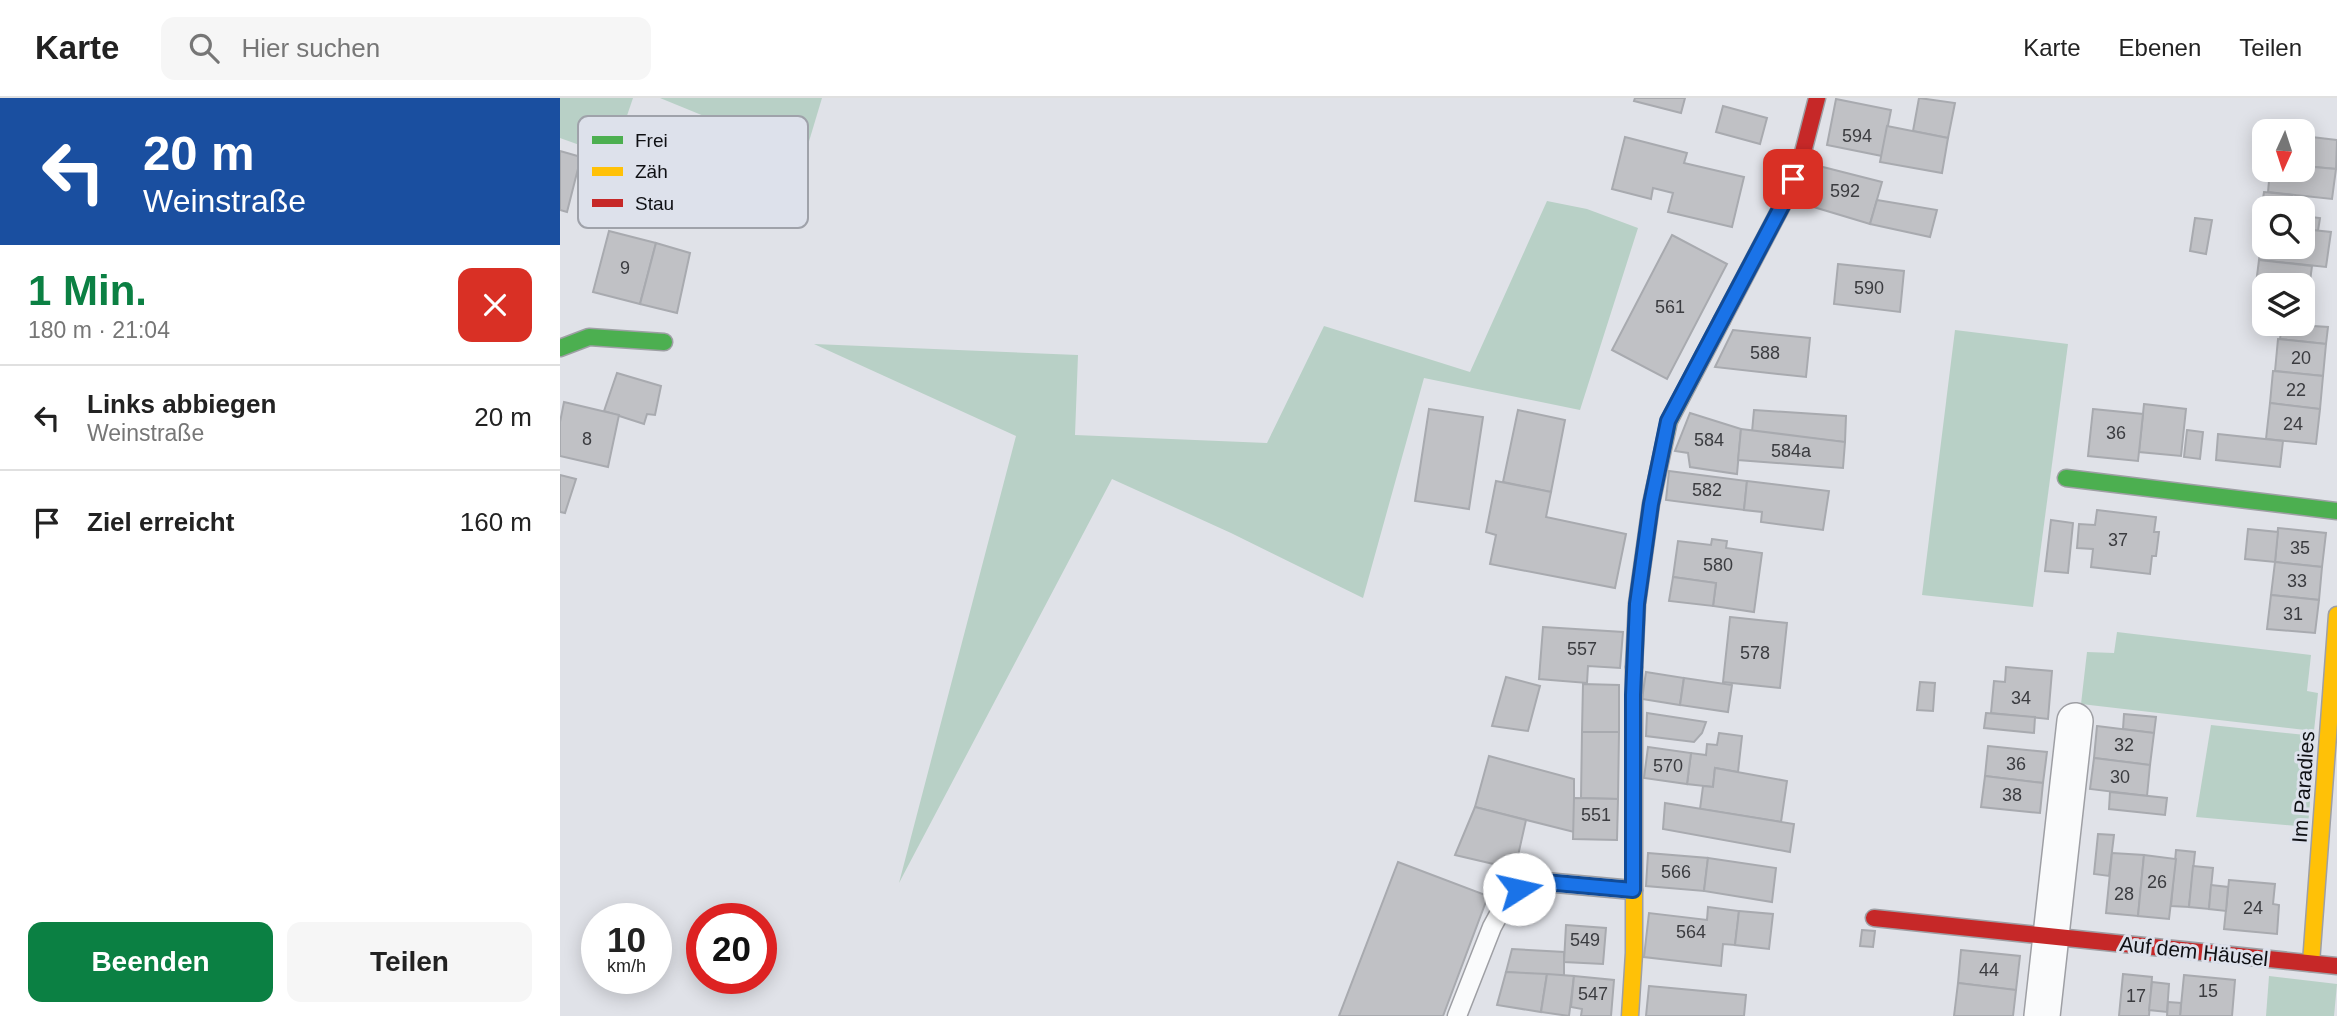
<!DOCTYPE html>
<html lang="de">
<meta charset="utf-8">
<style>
:root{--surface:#fff;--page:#f6f6f6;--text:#222;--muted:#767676;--line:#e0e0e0;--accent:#0b8043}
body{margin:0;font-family:Arial,sans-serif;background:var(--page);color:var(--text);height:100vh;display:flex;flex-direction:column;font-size:26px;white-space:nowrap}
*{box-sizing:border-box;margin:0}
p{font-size:23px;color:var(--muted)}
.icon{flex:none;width:38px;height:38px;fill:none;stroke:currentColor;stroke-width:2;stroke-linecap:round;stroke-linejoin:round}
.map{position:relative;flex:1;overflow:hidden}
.details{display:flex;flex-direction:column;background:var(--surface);width:560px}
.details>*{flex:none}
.hud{background:#1a4fa0;color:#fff;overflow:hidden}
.needle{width:46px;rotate:183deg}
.fabs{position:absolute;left:1692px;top:21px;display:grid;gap:14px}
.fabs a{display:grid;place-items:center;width:63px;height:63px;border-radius:14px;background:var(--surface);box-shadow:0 4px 18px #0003;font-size:35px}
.speed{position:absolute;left:21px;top:805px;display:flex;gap:14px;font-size:35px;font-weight:700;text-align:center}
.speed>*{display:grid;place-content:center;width:91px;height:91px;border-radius:50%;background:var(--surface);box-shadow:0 4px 18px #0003;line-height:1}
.speed small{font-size:18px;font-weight:400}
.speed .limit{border:10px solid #d22;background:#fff;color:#111}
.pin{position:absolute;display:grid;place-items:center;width:60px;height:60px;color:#fff;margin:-30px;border-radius:14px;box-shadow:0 4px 10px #0006}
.me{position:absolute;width:77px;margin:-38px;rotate:80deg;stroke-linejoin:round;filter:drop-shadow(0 0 5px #0008)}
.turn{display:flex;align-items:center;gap:24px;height:147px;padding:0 28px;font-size:32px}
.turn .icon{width:91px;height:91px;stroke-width:2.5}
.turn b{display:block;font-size:49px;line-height:60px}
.round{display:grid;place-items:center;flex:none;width:74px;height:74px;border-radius:14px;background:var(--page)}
.summary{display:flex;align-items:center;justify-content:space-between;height:119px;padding:0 28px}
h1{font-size:42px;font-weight:700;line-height:52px;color:var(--accent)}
.action{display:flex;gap:14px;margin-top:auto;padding:14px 28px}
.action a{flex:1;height:80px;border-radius:14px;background:var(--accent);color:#fff;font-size:28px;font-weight:700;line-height:80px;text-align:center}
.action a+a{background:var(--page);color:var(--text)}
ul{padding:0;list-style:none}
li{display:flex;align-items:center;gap:21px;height:105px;padding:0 28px;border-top:2px solid var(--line)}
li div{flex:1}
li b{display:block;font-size:26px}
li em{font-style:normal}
header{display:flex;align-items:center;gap:42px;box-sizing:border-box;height:98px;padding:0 35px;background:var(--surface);border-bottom:2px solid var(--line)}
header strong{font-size:33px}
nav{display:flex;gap:38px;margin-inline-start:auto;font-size:24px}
.search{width:490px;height:63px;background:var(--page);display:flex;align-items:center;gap:18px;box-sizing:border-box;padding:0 24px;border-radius:14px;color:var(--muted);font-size:26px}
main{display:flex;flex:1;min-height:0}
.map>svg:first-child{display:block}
.green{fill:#b8d0c6}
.building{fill:#c0c1c5;stroke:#a8aaaf;stroke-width:2}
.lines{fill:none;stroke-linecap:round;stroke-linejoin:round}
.lane-casing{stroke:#9e9fa4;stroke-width:21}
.street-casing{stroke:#9e9fa4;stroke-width:38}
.fast-casing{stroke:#9e9fa4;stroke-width:19}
.slow-casing{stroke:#9e9fa4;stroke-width:19}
.jam-casing{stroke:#9e9fa4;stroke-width:19}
.lane{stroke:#fafbfc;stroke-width:18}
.street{stroke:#fafbfc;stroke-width:35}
.fast{stroke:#4caf50;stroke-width:16}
.slow{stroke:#ffc107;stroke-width:16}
.jam{stroke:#c62828;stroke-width:16}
.route-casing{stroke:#114b97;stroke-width:18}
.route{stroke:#1a73e8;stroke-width:12}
.labels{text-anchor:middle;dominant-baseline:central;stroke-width:6;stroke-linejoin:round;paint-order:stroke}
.number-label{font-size:18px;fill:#3b3c40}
.street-label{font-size:21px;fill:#0f1014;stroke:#dde1eb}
.key{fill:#dde1eb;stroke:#9fa2aa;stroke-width:2}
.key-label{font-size:19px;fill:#0f1014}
</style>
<header>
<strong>Karte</strong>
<div class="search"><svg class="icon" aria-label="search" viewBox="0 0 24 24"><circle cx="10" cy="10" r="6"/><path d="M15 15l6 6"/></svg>Hier suchen</div>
<nav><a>Karte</a><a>Ebenen</a><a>Teilen</a></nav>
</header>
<main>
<section class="details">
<div class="hud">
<div class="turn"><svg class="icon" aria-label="left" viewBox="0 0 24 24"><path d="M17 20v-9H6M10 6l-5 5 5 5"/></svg><div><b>20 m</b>Weinstraße</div></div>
</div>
<div class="summary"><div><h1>1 Min.</h1><p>180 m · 21:04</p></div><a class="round" style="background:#d93025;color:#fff"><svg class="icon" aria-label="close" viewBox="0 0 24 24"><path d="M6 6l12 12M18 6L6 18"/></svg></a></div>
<ul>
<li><svg class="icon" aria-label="left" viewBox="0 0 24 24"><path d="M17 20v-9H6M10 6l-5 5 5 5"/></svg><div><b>Links abbiegen</b><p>Weinstraße</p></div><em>20 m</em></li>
<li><svg class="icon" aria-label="arrive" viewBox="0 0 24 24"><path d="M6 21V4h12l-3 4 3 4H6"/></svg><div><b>Ziel erreicht</b></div><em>160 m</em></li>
</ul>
<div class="action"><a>Beenden</a><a>Teilen</a></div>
</section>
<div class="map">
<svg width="1777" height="918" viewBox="0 0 1777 918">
<rect width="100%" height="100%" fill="#e0e2e8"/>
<g class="green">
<path d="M 0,0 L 73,0 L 53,59 L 0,40 Z"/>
<path d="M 100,0 L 262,0 L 247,50 L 183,34 Z"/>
<path d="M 987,103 L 1027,111 L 1078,130 L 1020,312 L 864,280 L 803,500 L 671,435 L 552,381 L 339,785 L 456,338 L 254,246 L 518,257 L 515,337 L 707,345 L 764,228 L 910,274 Z"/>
<path d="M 1395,232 L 1508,246 L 1473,509 L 1362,497 Z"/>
<path d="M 1557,534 L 1751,557 L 1747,593 L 1758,595 L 1754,633 L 1521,606 L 1527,554 L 1554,555 Z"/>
<path d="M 1651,627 L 1755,638 L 1748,729 L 1636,719 Z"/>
<path d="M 1709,878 L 1777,886 L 1774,918 L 1706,918 Z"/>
</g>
<g class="building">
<path d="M 1075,0 L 1125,0 L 1121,15 L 1074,3 Z"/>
<path d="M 1359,0 L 1395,5 L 1388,40 L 1353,33 Z"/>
<path d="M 1276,1 L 1331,12 L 1322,58 L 1267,47 Z"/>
<path d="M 1163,8 L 1207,20 L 1200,46 L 1156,34 Z"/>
<path d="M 1327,28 L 1388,40 L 1382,75 L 1320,64 Z"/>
<path d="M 1743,38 L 1777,42 L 1776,71 L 1743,68 Z"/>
<path d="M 1065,39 L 1127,55 L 1124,65 L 1184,79 L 1172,129 L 1108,114 L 1113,95 L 1093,90 L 1091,101 L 1052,91 Z"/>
<path d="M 0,53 L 21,59 L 7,114 L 0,112 Z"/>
<path d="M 1259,68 L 1322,84 L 1310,126 L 1247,107 Z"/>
<path d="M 1743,68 L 1776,71 L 1772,101 L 1708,94 L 1710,72 L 1743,72 Z"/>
<path d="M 1704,94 L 1732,97 L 1731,110 L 1704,110 L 1704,113 L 1701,113 Z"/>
<path d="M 1317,102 L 1377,112 L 1370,139 L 1310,126 Z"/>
<path d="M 1743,118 L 1760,120 L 1758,133 L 1743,131 Z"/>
<path d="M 1635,120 L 1652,122 L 1646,156 L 1630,153 Z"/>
<path d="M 1703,126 L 1704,149 L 1743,149 L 1743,131 L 1771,134 L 1766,169 L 1699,162 Z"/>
<path d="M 49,133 L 96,145 L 80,206 L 33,194 Z"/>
<path d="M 1112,137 L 1167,166 L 1107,281 L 1052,252 Z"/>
<path d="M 96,145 L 130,155 L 117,215 L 80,206 Z"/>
<path d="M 1699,162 L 1752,168 L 1747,207 L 1743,206 L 1743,187 L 1704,187 L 1704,202 L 1694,201 Z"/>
<path d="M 1278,166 L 1344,173 L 1340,214 L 1274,206 Z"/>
<path d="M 1722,226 L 1768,229 L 1766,246 L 1720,241 Z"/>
<path d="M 1173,232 L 1250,240 L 1246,279 L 1155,269 Z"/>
<path d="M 1718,241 L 1766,246 L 1763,278 L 1715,273 Z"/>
<path d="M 1713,273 L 1763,278 L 1760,311 L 1710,305 Z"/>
<path d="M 57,275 L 101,288 L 95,317 L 87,316 L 84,326 L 44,313 Z"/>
<path d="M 4,304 L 59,317 L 48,369 L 0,358 L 0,324 Z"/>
<path d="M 1710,305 L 1760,311 L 1756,346 L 1706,341 Z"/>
<path d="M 1584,306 L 1626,311 L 1621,358 L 1579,354 Z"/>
<path d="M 869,311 L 923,319 L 909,411 L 855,403 Z"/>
<path d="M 1533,311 L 1583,316 L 1578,363 L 1528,358 Z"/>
<path d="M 958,312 L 1005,322 L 991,394 L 943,384 Z"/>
<path d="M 1194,312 L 1286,318 L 1285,344 L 1192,334 Z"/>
<path d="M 1130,315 L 1181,331 L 1177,376 L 1130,369 L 1128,355 L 1115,353 Z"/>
<path d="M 1181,331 L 1285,344 L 1283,370 L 1178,362 Z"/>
<path d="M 1627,332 L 1643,334 L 1640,361 L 1624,359 Z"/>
<path d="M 1658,336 L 1723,343 L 1720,369 L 1656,362 Z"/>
<path d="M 1109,373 L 1187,383 L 1184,412 L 1106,402 Z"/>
<path d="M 0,377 L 16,381 L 5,415 L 0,414 Z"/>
<path d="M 936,383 L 991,394 L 986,419 L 1066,436 L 1055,490 L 930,466 L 936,437 L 926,434 Z"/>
<path d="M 1187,383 L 1269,393 L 1263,432 L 1201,424 L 1202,414 L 1184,412 Z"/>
<path d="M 1537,412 L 1596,419 L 1594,434 L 1599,434 L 1596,458 L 1592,458 L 1590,476 L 1531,469 L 1533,451 L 1517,450 L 1519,426 L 1535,427 Z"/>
<path d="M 1491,422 L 1513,425 L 1508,475 L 1485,473 Z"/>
<path d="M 1718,430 L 1766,435 L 1762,469 L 1715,464 Z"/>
<path d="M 1688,431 L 1718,434 L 1715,464 L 1685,461 Z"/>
<path d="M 1152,441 L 1167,443 L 1166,450 L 1202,455 L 1194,514 L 1153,508 L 1156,485 L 1113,479 L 1118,443 L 1151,447 Z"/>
<path d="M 1715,464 L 1762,469 L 1759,502 L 1711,497 Z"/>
<path d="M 1113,479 L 1156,485 L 1153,508 L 1109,503 Z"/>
<path d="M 1711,497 L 1759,502 L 1755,535 L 1707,531 Z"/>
<path d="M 1170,519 L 1227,525 L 1220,590 L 1163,584 Z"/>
<path d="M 983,529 L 1063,534 L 1060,570 L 1028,568 L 1027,585 L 979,581 Z"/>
<path d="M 1446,569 L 1492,573 L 1488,621 L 1431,615 L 1434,583 L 1445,584 Z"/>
<path d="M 1086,574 L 1124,580 L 1120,607 L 1082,601 Z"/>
<path d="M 946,579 L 980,588 L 968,633 L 932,628 Z"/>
<path d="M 1124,580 L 1172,587 L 1168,614 L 1120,607 Z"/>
<path d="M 1360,584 L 1375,585 L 1373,613 L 1357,612 Z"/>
<path d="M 1023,586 L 1059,587 L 1059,634 L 1022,634 Z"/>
<path d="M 1087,615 L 1146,624 L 1142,635 L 1134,644 L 1086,638 Z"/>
<path d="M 1426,615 L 1475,619 L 1474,635 L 1424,630 Z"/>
<path d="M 1564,616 L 1596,619 L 1594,635 L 1563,631 Z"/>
<path d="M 1537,628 L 1594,635 L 1590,667 L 1534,660 Z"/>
<path d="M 1022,634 L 1059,634 L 1058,701 L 1021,700 Z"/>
<path d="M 1159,635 L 1182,638 L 1178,674 L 1155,670 L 1153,689 L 1127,686 L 1131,655 L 1146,657 L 1147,646 L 1157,647 Z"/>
<path d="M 1428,648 L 1487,654 L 1483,685 L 1425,678 Z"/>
<path d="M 1088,649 L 1131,655 L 1127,686 L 1084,680 Z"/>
<path d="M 929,658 L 1014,681 L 1014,734 L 915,709 Z"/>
<path d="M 1534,660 L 1590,667 L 1587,698 L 1530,691 Z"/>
<path d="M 1155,670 L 1227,683 L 1221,724 L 1140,711 L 1143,688 L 1153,689 Z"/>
<path d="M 1425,678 L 1483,685 L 1480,715 L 1421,709 Z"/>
<path d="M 1550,694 L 1607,700 L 1605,717 L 1549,711 Z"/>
<path d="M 1014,700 L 1058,701 L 1057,742 L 1013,741 Z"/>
<path d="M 1105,705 L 1234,726 L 1230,754 L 1103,731 Z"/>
<path d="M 915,709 L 966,722 L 955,771 L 895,757 Z"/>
<path d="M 1538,736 L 1554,737 L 1549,778 L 1534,776 Z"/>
<path d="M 1616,752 L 1635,754 L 1629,809 L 1611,808 Z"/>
<path d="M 1088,755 L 1148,760 L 1144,793 L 1086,788 Z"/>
<path d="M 1552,755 L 1584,757 L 1578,818 L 1546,815 Z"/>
<path d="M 1584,757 L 1616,761 L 1609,821 L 1578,818 Z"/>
<path d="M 1148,760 L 1216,770 L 1212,804 L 1144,793 Z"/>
<path d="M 838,764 L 928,798 L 883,918 L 779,918 Z"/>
<path d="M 1633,768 L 1653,770 L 1649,811 L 1629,809 Z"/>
<path d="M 1669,782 L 1715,786 L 1713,806 L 1719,807 L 1717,836 L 1664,831 Z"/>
<path d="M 1651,787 L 1668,789 L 1666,813 L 1649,811 Z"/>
<path d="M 1148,809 L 1179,813 L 1175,847 L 1163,846 L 1161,868 L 1084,859 L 1089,815 L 1147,822 Z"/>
<path d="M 1179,813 L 1213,816 L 1209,851 L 1175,847 Z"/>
<path d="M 1006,827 L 1046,830 L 1043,866 L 1004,864 Z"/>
<path d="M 1302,832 L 1315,833 L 1313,849 L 1300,848 Z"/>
<path d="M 952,851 L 1004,854 L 1004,878 L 946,874 Z"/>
<path d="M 1401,852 L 1460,858 L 1456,892 L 1398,885 Z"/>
<path d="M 946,874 L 987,876 L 981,914 L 937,907 Z"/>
<path d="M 987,876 L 1014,878 L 1009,918 L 981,914 Z"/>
<path d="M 1563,876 L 1592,879 L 1589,918 L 1559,918 Z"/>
<path d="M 1624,877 L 1675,882 L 1672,918 L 1620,918 Z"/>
<path d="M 1014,878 L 1054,882 L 1051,918 L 1021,918 L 1022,911 L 1011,909 Z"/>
<path d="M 1592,884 L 1609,886 L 1607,914 L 1589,912 Z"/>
<path d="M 1398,885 L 1456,892 L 1453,918 L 1394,918 Z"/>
<path d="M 1089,888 L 1186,897 L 1184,918 L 1086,918 Z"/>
<path d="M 1608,904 L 1621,905 L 1620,918 L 1607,918 Z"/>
</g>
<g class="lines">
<g class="lane-casing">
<path id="lane" d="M 897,918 L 932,829 L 944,807 L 959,791 L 985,784 L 1073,792"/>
</g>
<g class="street-casing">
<path id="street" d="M 1482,918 L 1515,623"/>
</g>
<g class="fast-casing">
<g id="fast">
<path d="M 0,250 L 29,239 L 104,244"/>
<path d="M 1506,380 L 1777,413"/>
<path d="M 1074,569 L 1077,506 L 1091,406 L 1109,323 L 1162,222"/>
</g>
</g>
<g class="slow-casing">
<g id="slow">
<path d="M 1751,865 L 1777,517"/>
<path d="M 1070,918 L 1074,855 L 1074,569"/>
</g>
</g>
<g class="jam-casing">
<g id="jam">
<path d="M 1162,222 L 1226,100 L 1241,62 L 1257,0"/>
<path d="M 1314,820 L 1777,868"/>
</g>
</g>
<use href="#lane" class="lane"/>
<use href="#street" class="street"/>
<use href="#fast" class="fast"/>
<use href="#slow" class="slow"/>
<use href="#jam" class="jam"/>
</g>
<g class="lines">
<g class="route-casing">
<path id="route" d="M 959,791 L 985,784 L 1073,792 L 1073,597 L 1077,506 L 1091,406 L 1108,323 L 1226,100 L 1233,81"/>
</g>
<use href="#route" class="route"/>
</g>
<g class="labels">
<g class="number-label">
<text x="1297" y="38">594</text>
<text x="1285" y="93">592</text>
<text x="65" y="170">9</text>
<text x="1309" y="190">590</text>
<text x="1110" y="209">561</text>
<text x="1205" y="255">588</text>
<text x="1741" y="260">20</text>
<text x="1736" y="292">22</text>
<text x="1733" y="326">24</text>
<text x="1556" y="335">36</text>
<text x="27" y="341">8</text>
<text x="1149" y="342">584</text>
<text x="1231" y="353">584a</text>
<text x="1147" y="392">582</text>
<text x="1558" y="442">37</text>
<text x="1740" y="450">35</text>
<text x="1158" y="467">580</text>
<text x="1737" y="483">33</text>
<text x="1733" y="516">31</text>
<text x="1022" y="551">557</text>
<text x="1195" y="555">578</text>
<text x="1461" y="600">34</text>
<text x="1564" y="647">32</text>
<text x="1456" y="666">36</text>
<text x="1108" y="668">570</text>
<text x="1560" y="679">30</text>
<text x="1452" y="697">38</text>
<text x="1036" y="717">551</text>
<text x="1116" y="774">566</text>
<text x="1597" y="784">26</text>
<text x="1564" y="796">28</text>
<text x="1693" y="810">24</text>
<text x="1131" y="834">564</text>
<text x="1025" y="842">549</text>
<text x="1429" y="872">44</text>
<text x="1648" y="893">15</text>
<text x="1033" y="896">547</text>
<text x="1576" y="898">17</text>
</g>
<g class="street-label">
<text transform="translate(1743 689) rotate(-86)">Im Paradies</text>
<text transform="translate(1634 853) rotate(6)">Auf dem Häusel</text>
</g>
</g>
<rect x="18" y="18" width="230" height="112" rx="10" class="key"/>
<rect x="32" y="38" width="31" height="8" fill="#4caf50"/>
<rect x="32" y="69" width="31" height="9" fill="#ffc107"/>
<rect x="32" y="101" width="31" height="8" fill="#c62828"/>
<g class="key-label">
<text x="75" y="49">Frei</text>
<text x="75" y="80">Zäh</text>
<text x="75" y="112">Stau</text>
</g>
</svg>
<div class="fabs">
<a><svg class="needle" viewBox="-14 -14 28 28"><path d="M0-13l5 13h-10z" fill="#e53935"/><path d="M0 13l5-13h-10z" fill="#767676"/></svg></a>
<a><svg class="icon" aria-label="search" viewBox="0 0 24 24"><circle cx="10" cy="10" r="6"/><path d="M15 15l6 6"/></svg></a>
<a><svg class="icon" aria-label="layers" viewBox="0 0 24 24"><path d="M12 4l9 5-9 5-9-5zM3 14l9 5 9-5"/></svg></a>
</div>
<div class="speed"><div>10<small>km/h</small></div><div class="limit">20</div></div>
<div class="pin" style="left:1233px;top:81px;background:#d93025"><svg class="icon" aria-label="arrive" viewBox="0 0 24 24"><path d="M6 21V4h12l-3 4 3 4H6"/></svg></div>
<svg class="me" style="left:959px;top:791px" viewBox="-20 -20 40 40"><circle r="19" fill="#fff"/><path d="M0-13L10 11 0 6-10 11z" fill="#1a73e8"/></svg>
</div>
</main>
